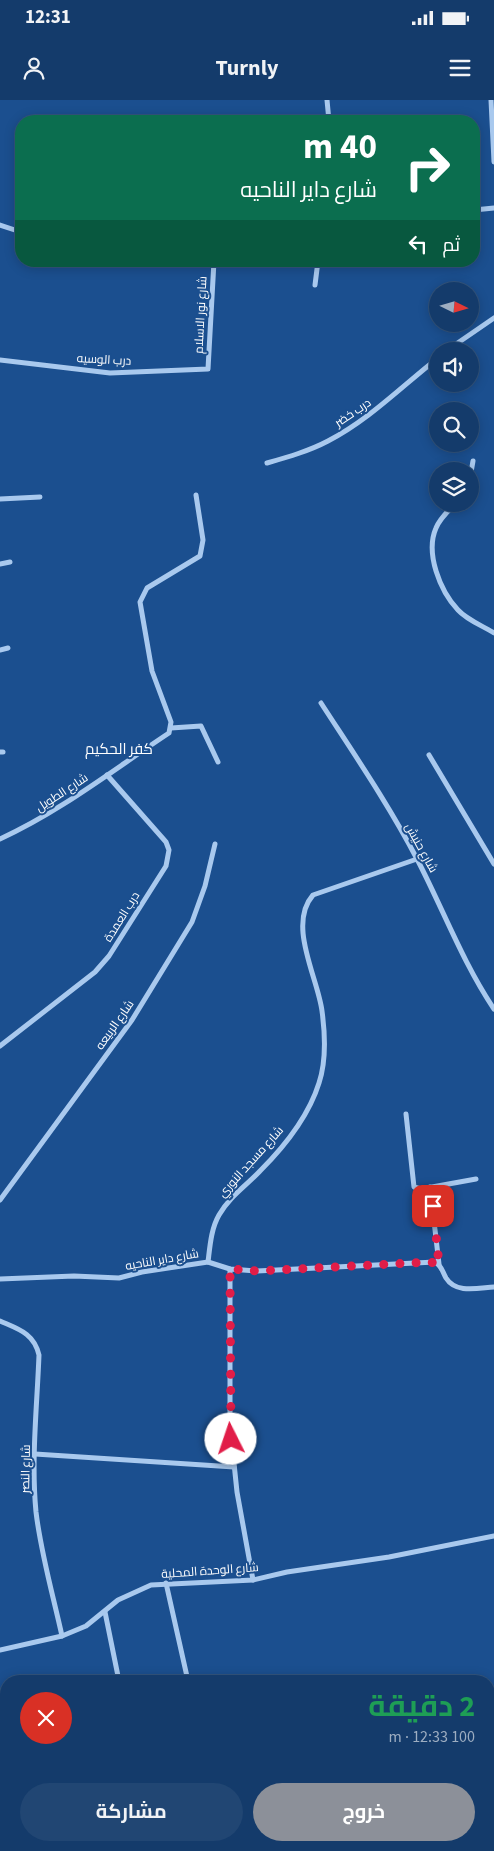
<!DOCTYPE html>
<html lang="ar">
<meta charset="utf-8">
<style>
:root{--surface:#143b6b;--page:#214673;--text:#f1f3f6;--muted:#9dadc1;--line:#33557e;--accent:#8c9099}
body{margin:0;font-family:"Source Sans 3",Cairo,sans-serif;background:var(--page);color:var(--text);direction:rtl;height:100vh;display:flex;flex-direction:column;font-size:19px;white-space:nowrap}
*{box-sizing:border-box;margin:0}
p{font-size:16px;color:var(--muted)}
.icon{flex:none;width:28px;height:28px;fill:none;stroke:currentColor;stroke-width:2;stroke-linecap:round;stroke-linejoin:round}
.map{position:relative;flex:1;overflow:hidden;direction:ltr}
.details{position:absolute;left:0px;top:1575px;width:495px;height:176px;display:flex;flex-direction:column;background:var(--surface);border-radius:20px 20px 0 0;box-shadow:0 2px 12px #0003,0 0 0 1px var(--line);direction:rtl}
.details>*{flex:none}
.hud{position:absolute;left:15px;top:15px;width:465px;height:152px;border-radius:20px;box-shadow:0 2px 12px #0003,0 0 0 1px var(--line);direction:rtl;background:#0b6e4f;color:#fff;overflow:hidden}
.needle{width:32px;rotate:95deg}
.tools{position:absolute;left:429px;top:182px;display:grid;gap:10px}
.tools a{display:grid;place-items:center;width:50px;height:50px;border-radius:50%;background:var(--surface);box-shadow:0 2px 12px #0003,0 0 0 1px var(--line);font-size:25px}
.pin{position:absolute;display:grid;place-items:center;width:42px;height:42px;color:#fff;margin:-21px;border-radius:10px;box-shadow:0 2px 8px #0006}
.me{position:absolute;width:55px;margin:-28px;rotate:356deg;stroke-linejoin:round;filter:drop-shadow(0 0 4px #0008)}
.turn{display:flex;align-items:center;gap:18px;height:105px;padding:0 20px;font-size:22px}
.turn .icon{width:65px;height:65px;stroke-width:2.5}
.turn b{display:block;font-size:35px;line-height:42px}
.then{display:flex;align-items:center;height:48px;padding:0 20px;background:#0003;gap:10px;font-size:19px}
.round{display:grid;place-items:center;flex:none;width:52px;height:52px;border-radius:26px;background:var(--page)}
.overview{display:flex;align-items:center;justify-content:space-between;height:85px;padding:0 20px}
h1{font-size:30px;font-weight:700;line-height:38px;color:#1e9e55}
.action{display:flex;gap:10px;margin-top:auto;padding:10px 20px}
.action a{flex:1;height:58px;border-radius:30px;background:var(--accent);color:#fff;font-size:20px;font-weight:700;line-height:58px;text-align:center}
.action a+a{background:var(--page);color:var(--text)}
.status{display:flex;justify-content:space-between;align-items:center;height:35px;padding:0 25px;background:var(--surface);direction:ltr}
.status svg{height:14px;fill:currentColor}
header{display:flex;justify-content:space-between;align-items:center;height:65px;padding:0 20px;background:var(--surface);font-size:22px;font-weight:700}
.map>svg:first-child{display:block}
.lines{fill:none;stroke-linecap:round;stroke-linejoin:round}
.street{stroke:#a9c9ee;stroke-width:5}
.route{stroke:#e11d48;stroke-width:9;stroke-dasharray:0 16.2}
.labels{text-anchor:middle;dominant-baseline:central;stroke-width:4;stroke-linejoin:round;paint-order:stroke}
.street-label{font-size:12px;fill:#fff;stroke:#1b4f8f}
.quarter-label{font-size:15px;fill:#fff;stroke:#1b4f8f}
</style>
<div class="status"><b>12:31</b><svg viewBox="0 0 49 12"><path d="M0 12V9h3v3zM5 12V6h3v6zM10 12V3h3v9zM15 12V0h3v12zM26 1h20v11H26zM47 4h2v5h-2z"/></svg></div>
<header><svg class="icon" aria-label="menu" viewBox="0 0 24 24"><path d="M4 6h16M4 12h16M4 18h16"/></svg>Turnly<svg class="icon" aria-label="person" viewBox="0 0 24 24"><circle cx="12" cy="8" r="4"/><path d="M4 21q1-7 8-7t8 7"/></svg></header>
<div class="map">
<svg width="494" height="1751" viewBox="0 0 494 1751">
<rect width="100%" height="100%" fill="#1b4f8f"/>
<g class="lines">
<g class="street">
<path d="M 327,0 L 329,21"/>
<path d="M 491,0 L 494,62"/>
<path d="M 474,110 L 494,108"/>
<path d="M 0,125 L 21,132"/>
<path d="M 315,185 L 318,161"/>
<path d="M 446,251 L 494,218"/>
<path d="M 0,260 L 110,273 L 208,269 L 214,161"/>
<path d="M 267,363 C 288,357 309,351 328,341 C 369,320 402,286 438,258"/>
<path d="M 470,378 L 473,361"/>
<path d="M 0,399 L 40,397"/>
<path d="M 455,404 C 448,411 440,418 436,428 C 425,453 440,491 458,510 C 467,520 483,526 494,533"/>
<path d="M 0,464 L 10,462"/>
<path d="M 0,550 L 8,548"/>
<path d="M 321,603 C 354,654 389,705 417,759 C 443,809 463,863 494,909"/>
<path d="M 171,628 L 201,626 L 218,662"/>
<path d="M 0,652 L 3,652"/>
<path d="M 429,655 L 494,764"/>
<path d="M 0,739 C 61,711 113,670 169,633 L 171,622 L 152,571 L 140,502 L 147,488 L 200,456 L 203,440 L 196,395"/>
<path d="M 0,946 L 95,872 L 109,856 L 166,766 L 169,750 L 166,742 L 107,675"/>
<path d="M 406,1014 L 414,1087 L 421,1089 L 476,1079"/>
<path d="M 430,1087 L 439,1164"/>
<path d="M 0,1100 L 132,920 L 192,822 L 205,786 L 215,744"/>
<path d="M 208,1162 C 210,1146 211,1129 219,1115 C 230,1096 246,1086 260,1071 C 284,1047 309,1015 319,983 C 326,962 325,933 322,911 C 318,878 287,825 313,795 L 417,759"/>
<path d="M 230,1169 L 230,1325 L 237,1392 L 253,1480"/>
<path d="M 0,1179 L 74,1176 L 119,1178 L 142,1172 L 208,1162 L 230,1169 L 257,1171 L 435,1162 C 442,1166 442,1171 446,1178 C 456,1194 478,1188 494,1187"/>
<path d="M 0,1221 C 18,1229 34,1233 39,1255 C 37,1307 31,1360 36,1412 C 41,1454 53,1495 62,1536"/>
<path d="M 35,1354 L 234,1367"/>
<path d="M 166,1483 L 188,1581"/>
<path d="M 105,1512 L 119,1581"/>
<path d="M 0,1550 L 62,1536 L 86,1526 L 118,1500 L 151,1485 L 253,1480 L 287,1472 L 389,1457 L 494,1436"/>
<path d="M 489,1689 L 494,1689"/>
<path d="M 256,1745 L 257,1751"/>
<path d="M 455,1745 L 456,1751"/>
<path d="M 55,1751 L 91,1745"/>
</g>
</g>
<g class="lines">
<path class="route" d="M 231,1339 L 230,1169 L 258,1171 L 430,1162 L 439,1164 L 433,1106"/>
</g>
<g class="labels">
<g class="street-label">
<text transform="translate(201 215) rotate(-87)">شارع نور الاسلام</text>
<text transform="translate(104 260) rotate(3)">درب الوسيه</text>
<text transform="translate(353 313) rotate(-34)">درب خضر</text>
<text transform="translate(62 693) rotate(-33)">شارع الطويل</text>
<text transform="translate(421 748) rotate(61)">شارع حنيش</text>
<text transform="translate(122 817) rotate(-58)">درب العمدة</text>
<text transform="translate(115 925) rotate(-55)">شارع الربيعه</text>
<text transform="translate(251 1062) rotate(-48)">شارع مسجد النوري</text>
<text transform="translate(162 1160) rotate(-10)">شارع داير الناحيه</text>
<text transform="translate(26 1369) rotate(-89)">شارع النصر</text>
<text transform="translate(210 1471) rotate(-4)">شارع الوحدة المحلية</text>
</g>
<g class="quarter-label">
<text x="119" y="649">كفر الحكيم</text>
</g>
</g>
</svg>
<div class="tools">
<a><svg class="needle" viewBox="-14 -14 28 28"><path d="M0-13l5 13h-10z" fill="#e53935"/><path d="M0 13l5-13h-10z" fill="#9dadc1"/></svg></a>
<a><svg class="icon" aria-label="sound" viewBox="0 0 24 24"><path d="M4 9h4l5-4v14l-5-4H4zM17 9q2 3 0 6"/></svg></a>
<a><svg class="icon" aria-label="search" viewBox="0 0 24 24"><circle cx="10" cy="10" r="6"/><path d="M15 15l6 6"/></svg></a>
<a><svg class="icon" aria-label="layers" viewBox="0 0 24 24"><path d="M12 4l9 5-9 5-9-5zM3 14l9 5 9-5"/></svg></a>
</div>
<div class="pin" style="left:433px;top:1106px;background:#d93025"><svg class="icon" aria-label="arrive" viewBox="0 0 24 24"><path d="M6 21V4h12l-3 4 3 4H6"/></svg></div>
<svg class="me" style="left:231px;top:1339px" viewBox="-20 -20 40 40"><circle r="19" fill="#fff"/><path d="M0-13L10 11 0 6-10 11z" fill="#e11d48"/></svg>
<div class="hud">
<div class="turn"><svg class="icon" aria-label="right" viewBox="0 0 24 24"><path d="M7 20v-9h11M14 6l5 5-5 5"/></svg><div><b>40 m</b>شارع داير الناحيه</div></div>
<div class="then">ثم<svg class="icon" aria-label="left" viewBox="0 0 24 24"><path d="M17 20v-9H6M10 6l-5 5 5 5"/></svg></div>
</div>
<section class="details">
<div class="overview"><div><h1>2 دقيقة</h1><p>100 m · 12:33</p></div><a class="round" style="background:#d93025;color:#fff"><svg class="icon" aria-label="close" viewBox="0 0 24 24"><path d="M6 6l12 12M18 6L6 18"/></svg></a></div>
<div class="action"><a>خروج</a><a>مشاركة</a></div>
</section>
</div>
